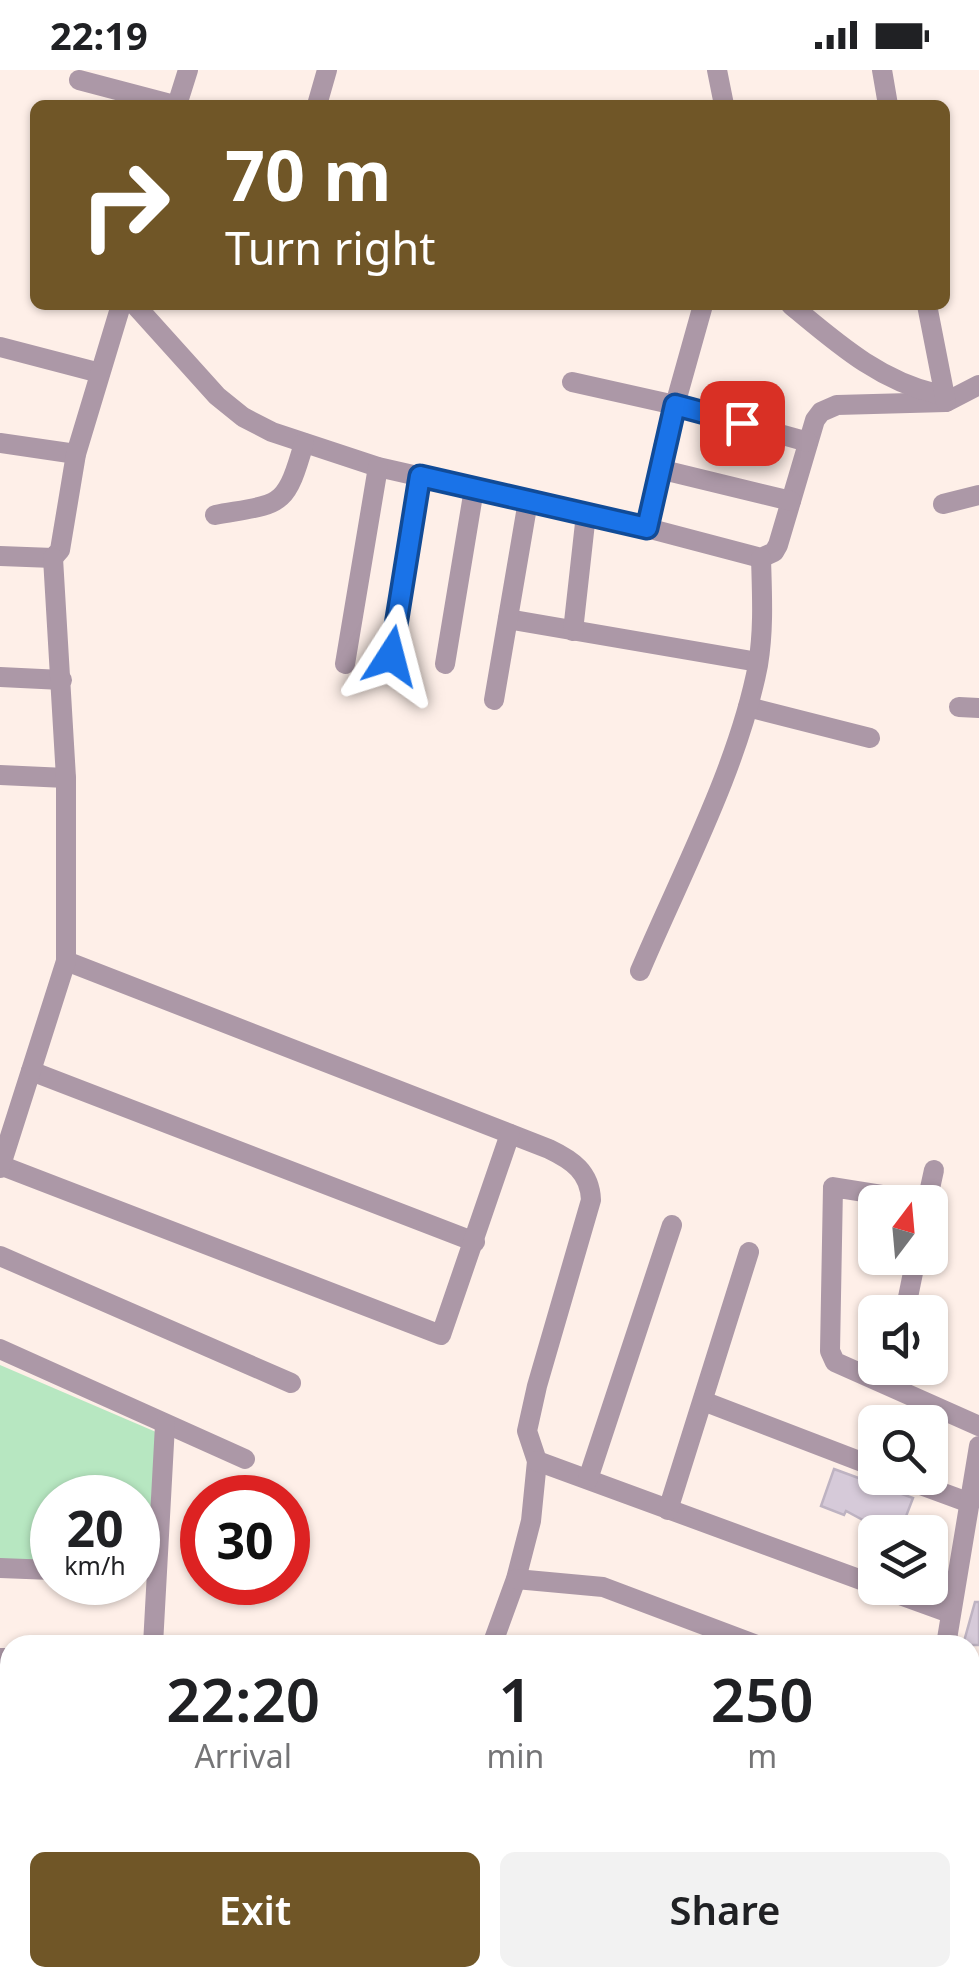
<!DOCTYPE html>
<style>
:root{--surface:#fff;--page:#f2f2f2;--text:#202124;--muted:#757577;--accent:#705627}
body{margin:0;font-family:"Noto Sans",sans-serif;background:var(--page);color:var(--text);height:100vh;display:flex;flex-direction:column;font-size:38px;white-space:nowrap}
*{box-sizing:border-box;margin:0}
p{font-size:32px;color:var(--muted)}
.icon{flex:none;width:55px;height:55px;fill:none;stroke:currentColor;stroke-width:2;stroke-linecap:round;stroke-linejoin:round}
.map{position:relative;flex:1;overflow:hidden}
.details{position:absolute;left:0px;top:1565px;width:980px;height:352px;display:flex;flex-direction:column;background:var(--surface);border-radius:30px 30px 0 0;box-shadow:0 2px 8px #0004}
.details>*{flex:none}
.top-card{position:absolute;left:30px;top:30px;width:920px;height:210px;border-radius:15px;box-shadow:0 2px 8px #0004;background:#705627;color:#fff;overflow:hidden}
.needle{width:65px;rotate:16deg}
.fabs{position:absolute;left:858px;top:1115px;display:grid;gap:20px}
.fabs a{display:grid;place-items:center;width:90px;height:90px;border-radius:15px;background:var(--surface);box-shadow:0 2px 8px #0004;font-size:50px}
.speed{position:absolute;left:30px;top:1405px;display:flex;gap:20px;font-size:50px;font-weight:700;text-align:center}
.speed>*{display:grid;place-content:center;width:130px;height:130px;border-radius:50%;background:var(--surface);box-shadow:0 2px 8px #0004;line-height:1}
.speed small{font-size:25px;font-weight:400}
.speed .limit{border:15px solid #d22;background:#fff;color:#111}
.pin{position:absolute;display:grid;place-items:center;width:85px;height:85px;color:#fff;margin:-42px;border-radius:20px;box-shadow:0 5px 15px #0006}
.me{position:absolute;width:110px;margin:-55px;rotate:9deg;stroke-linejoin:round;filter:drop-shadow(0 0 8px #0008)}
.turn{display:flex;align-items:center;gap:35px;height:210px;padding:0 30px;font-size:45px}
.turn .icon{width:130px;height:130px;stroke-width:2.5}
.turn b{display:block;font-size:70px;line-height:85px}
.eta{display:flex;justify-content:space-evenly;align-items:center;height:170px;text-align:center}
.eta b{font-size:60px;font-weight:600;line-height:70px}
.primary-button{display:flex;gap:20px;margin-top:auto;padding:20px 30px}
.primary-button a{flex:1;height:115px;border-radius:15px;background:var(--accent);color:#fff;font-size:40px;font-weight:600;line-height:115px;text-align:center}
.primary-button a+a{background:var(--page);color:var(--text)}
.status{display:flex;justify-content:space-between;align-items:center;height:70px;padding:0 50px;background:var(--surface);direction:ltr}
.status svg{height:28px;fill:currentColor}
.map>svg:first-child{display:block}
.green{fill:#b7e7c1}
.building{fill:#d6cad9;stroke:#beb3c2;stroke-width:2.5}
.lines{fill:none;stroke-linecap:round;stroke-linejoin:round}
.minor{stroke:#ac98a7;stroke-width:20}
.route-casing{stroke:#114b97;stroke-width:25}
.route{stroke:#1a73e8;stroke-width:18}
</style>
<div class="status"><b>22:19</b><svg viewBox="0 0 49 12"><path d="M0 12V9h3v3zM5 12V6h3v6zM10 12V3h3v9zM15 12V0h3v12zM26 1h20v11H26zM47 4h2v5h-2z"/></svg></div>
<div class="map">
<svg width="979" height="1916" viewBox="0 0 979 1916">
<rect width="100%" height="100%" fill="#feefe8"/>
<path class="green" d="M 0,1295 L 156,1362 L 148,1494 L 138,1494 L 138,1428 L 52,1428 L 52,1492 L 0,1491 Z"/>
<g class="building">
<path d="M 834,1399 L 913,1428 L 900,1462 L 876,1457 L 846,1441 L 844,1445 L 821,1436 Z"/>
<path d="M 975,1532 L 979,1532 L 979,1575 L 963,1575 Z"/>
</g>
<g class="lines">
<g class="minor">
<path d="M 717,0 L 724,35"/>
<path d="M 882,0 L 888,35"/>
<path d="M 79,10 L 174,35"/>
<path d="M 177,35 L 188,0"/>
<path d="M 317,35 L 327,0"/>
<path d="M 135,235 L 217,326 L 243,347 L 272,362 L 378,397 L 647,458 L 761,488 L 774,482 L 778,475 L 815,350 L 821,342 L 837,335 L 946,332 L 979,315"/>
<path d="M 791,235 C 837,273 878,310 937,324"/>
<path d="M 927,235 L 946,332"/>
<path d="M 0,277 L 100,303"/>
<path d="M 572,312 L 675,335 L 808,372"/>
<path d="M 0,373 L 76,384"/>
<path d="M 659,399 L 791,431"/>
<path d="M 943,434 L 979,425"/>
<path d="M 215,445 C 281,433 285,440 304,373"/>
<path d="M 647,458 L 664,374 L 703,235"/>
<path d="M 0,486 L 53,488 L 60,480 L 76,384 L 121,235"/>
<path d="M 508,549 L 758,592"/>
<path d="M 573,561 L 586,444"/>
<path d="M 391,585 L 420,406"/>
<path d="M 345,594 L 378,397"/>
<path d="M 445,594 L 474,419"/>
<path d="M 0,607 L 62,610"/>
<path d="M 494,630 L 528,431"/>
<path d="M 748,637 L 870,668"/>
<path d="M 959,637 L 979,638"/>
<path d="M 0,705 L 66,708"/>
<path d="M 66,891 L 549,1079 C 572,1090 590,1102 591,1130 L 537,1316 L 527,1361 L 537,1391 L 531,1451 L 516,1509 L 492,1575"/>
<path d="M 640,901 C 681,804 738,698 758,595 C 764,559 762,524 761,488"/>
<path d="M 31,1001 L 475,1172"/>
<path d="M 0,1095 L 441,1265 L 510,1064"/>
<path d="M 0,1098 L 66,891 L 66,708 L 53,488"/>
<path d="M 927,1132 L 833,1117 L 830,1281 L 835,1292 L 979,1356"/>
<path d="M 927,1132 L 934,1100"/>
<path d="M 0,1186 L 291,1313"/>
<path d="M 905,1242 L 916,1188"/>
<path d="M 0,1279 L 245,1389"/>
<path d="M 703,1331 L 875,1397"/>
<path d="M 537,1391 L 875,1515"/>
<path d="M 902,1408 L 970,1433"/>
<path d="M 588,1409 L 672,1155"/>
<path d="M 668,1440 L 749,1182"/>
<path d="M 0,1498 L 52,1500"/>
<path d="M 516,1509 L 603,1517 L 757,1575"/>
<path d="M 881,1518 L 950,1543"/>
<path d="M 153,1575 L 165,1355"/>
<path d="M 946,1575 L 979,1376"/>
<path d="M 0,1588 L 10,1588"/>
<path d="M 0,1702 L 10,1702"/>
<path d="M 970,1713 L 979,1712"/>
<path d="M 0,1836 L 10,1836"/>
<path d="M 970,1860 L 979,1860"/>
<path d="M 6,1916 L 10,1901"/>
<path d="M 93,1916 L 96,1908"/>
<path d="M 176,1916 L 178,1908"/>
<path d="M 261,1916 L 263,1908"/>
<path d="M 388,1916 L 390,1908"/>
<path d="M 708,1916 L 711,1908"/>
<path d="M 799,1916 L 802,1908"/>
<path d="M 925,1916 L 929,1908"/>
</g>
</g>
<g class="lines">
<g class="route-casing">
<path id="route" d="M 391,586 L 420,406 L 647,458 L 675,335 L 742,353"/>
</g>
<use href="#route" class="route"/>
</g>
</svg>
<div class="fabs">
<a><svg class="needle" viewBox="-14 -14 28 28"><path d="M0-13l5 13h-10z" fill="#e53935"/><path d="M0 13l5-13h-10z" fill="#757577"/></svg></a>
<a><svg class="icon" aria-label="sound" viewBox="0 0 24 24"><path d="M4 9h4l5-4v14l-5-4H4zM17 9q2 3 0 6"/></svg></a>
<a><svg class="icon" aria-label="search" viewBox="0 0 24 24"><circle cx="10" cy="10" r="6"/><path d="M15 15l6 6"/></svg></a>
<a><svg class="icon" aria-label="layers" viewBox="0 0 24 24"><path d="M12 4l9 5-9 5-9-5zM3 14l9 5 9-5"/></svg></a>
</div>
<div class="speed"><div>20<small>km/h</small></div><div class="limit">30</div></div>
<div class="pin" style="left:742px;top:353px;background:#d93025"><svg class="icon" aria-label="arrive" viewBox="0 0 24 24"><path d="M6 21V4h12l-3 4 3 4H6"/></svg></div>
<svg class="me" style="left:391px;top:586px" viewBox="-20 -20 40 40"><path d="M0-17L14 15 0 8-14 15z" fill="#1a73e8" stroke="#fff" stroke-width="4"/></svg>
<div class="top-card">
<div class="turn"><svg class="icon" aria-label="right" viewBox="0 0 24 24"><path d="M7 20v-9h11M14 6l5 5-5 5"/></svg><div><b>70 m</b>Turn right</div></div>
</div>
<section class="details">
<div class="eta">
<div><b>22:20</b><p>Arrival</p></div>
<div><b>1</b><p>min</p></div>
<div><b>250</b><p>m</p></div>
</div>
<div class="primary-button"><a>Exit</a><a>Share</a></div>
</section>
</div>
